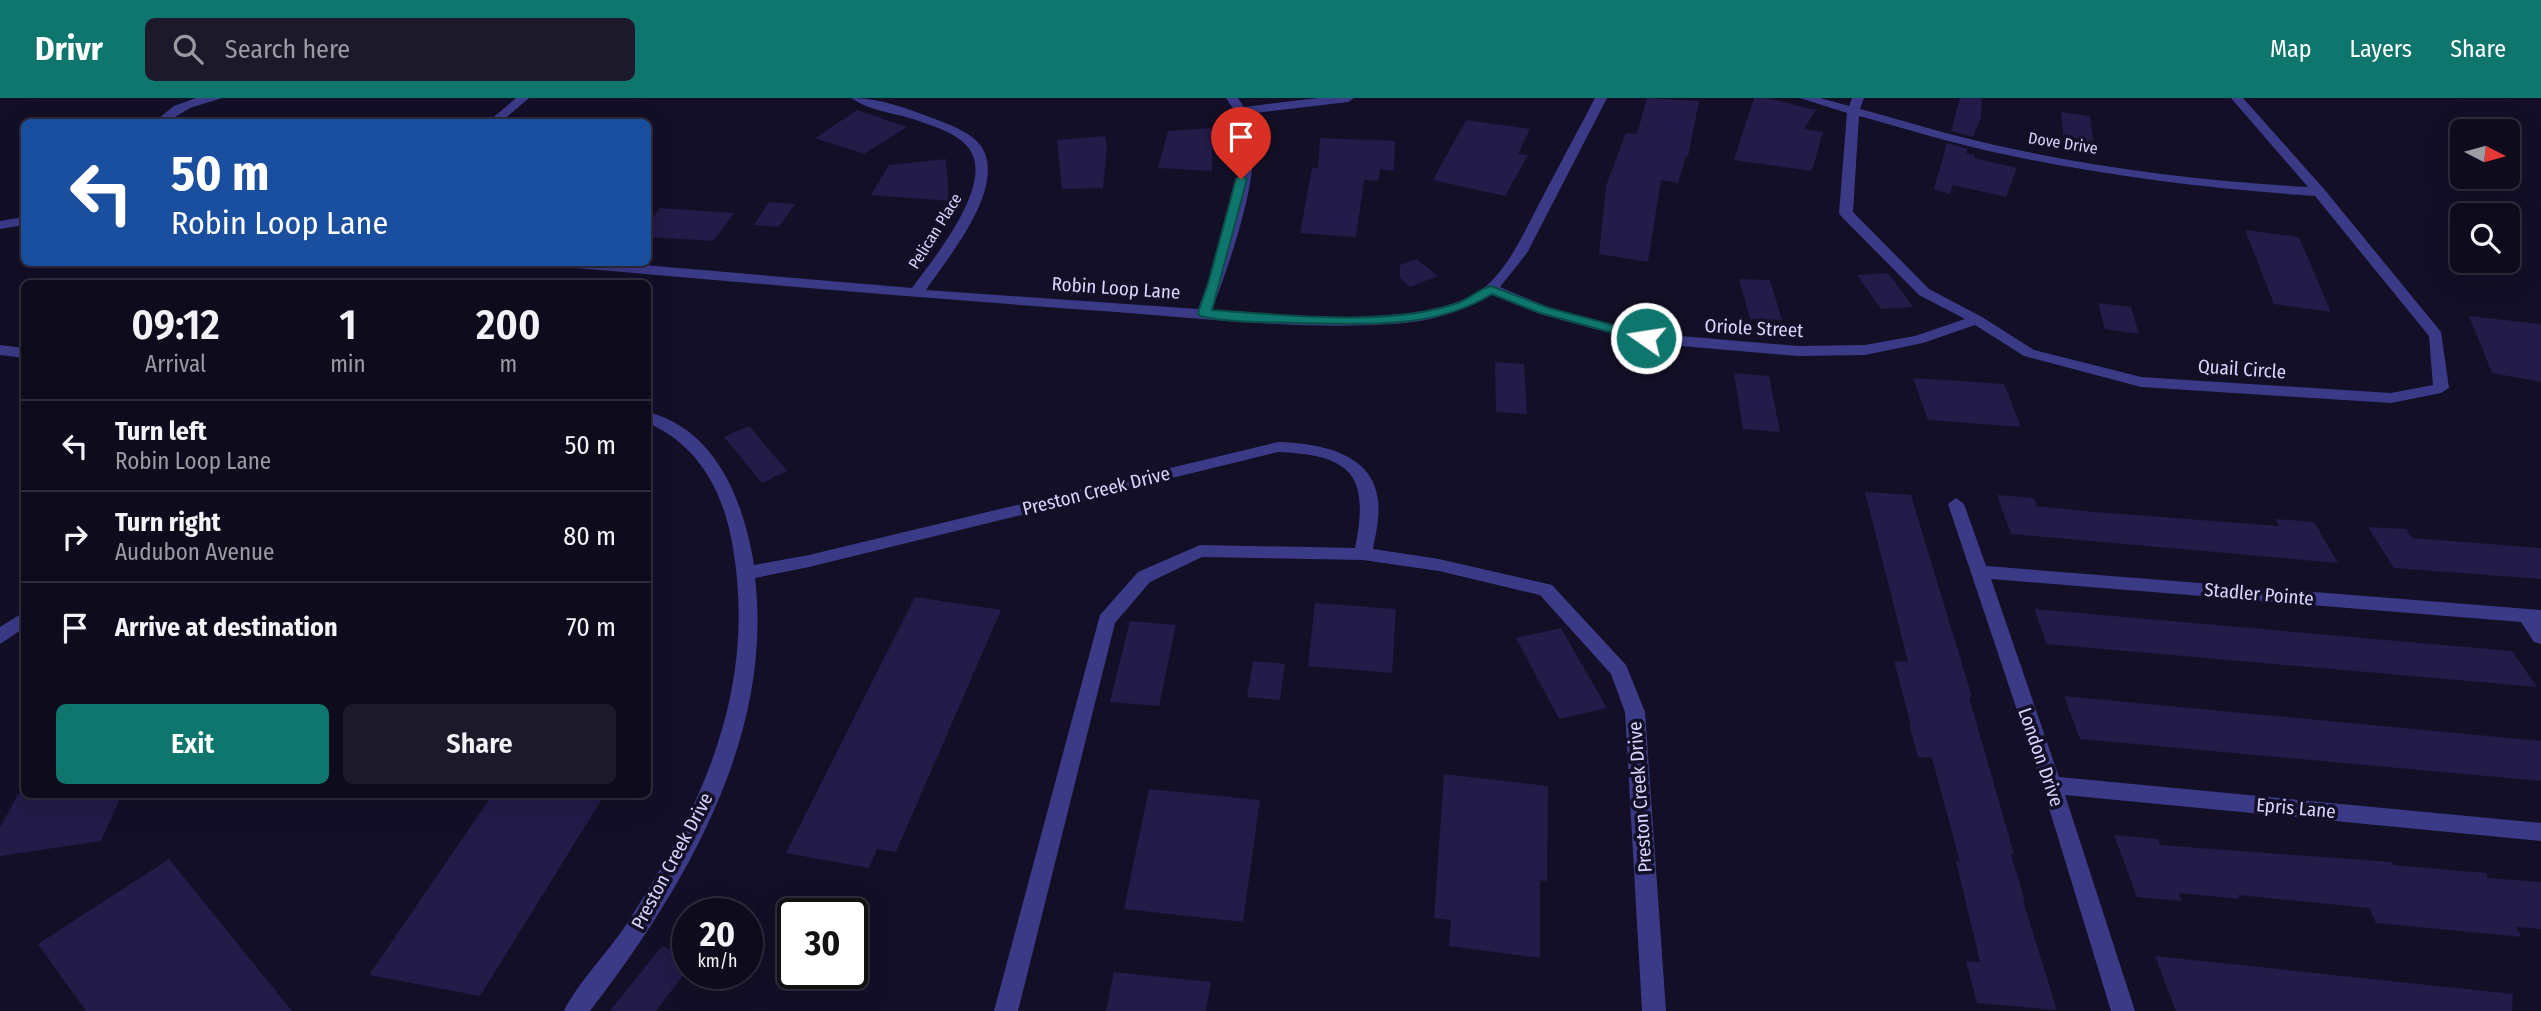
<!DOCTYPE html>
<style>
:root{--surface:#0e0b1d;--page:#1c192a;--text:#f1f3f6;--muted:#9b9ba4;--line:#2e2b3b;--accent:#0f766e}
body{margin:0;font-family:"Fira Sans Condensed",sans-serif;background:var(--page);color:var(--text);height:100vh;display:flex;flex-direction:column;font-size:26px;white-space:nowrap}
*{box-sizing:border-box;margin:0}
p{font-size:23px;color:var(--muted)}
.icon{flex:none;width:38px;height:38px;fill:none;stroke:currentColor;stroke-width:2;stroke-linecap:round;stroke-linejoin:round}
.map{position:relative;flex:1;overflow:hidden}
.drawer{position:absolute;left:21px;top:182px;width:630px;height:518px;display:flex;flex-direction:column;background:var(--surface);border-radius:10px;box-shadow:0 7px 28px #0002,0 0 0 2px var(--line)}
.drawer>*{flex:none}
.guide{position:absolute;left:21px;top:21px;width:630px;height:147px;border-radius:10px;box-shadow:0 7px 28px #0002,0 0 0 2px var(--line);background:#1a4fa0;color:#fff;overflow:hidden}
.needle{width:46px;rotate:96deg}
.tools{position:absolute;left:2450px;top:21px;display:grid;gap:14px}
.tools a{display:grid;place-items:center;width:70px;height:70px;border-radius:10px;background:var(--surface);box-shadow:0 7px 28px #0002,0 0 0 2px var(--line);font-size:35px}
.speed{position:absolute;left:672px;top:800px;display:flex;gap:14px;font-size:35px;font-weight:700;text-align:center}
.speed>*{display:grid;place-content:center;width:91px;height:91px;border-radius:50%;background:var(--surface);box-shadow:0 7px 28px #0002,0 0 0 2px var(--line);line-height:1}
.speed small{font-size:18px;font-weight:400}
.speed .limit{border:4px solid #111;border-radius:10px;background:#fff;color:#111}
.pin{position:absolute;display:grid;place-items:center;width:60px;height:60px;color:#fff;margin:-72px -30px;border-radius:50% 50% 50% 0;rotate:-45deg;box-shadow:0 0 7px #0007}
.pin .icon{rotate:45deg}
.me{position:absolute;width:77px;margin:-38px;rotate:283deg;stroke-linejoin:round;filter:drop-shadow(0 0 5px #0008)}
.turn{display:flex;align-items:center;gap:24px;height:147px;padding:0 35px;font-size:32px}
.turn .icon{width:91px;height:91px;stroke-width:2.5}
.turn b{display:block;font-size:49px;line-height:60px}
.eta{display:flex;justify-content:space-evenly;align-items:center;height:119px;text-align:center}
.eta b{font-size:42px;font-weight:600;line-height:49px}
.cta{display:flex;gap:14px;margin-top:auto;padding:14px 35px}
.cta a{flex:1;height:80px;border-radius:10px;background:var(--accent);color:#fff;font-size:28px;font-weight:600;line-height:80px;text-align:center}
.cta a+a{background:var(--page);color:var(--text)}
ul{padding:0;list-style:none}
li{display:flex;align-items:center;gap:21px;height:91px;padding:0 35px;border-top:2px solid var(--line)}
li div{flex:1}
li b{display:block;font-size:26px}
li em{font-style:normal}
header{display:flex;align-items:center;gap:42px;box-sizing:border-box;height:98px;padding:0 35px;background:var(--accent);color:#fff}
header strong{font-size:33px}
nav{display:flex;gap:38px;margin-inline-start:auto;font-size:24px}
.search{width:490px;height:63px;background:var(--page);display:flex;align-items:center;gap:18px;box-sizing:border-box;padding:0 24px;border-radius:10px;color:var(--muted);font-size:26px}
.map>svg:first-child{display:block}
.building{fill:#231b48}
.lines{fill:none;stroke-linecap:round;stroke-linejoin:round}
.street{fill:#3b3a87;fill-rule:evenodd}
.route{fill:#0f766e;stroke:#0a4d48;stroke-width:2}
.labels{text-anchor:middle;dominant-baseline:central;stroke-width:7;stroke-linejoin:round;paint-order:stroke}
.far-street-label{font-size:16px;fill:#d9d5ff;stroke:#130f27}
.street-label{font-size:19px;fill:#d9d5ff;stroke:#130f27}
</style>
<header>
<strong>Drivr</strong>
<div class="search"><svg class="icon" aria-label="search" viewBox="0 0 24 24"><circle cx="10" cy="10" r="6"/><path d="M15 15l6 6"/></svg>Search here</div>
<nav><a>Map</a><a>Layers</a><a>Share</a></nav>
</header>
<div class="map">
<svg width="2541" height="913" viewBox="0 0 2541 913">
<rect width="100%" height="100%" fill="#130f27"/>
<g class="building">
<path d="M 1647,0 L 1699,3 L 1688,59 L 1686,58 L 1678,85 L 1661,82 L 1648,164 L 1599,156 L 1606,88 L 1626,35 L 1637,36 Z"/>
<path d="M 1754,0 L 1767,0 L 1816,12 L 1804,31 L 1823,34 L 1812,73 L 1734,62 Z"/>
<path d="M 1960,0 L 1982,0 L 1981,20 L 1973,39 L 1951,33 Z"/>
<path d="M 857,12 L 907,29 L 864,56 L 815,40 Z"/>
<path d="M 2061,14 L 2090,18 L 2094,47 L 2064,42 Z"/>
<path d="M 1466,22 L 1530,31 L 1518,56 L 1528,57 L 1505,98 L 1433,82 Z"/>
<path d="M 1212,30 L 1212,73 L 1158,70 L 1168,33 Z"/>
<path d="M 1105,38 L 1107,51 L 1103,90 L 1062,91 L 1057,42 Z"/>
<path d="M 1320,40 L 1395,43 L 1394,73 L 1380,71 L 1378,83 L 1364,82 L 1356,139 L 1300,135 L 1312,70 L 1318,70 Z"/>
<path d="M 1947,45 L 1968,51 L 1966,55 L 1975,57 L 1975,60 L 2017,70 L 2006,99 L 1953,87 L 1949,96 L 1934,91 Z"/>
<path d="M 946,61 L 949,103 L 871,97 L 889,67 Z"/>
<path d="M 769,104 L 795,106 L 779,129 L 754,127 Z"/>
<path d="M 660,110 L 734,115 L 713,143 L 648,139 L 648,126 Z"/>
<path d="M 2245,132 L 2299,139 L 2331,214 L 2274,206 Z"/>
<path d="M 1416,161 L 1438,178 L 1410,189 L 1400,180 L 1400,167 Z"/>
<path d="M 1888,175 L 1913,209 L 1881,211 L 1857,177 Z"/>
<path d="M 1739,181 L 1770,182 L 1782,222 L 1750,221 Z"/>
<path d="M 2098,205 L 2131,209 L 2139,236 L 2105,231 Z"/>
<path d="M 2469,218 L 2541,226 L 2541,284 L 2492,275 Z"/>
<path d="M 1495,264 L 1524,266 L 1527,316 L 1496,314 Z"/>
<path d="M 1734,275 L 1769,278 L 1780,334 L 1743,331 Z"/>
<path d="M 1913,280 L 2004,286 L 2021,329 L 1928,322 Z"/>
<path d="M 749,328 L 787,373 L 762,385 L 724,339 Z"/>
<path d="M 1865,394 L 1911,397 L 1972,599 L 1969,599 L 2014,756 L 2011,756 L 2025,803 L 2023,803 L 2057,912 L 1977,905 L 1966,863 L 1980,864 L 1956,763 L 1960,764 L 1932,660 L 1918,659 L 1909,626 L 1911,627 L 1894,563 L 1908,564 Z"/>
<path d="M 1997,397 L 2034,400 L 2037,408 L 2083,413 L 2279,428 L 2275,421 L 2314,424 L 2338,465 L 2011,436 Z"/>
<path d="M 2368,429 L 2406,431 L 2412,440 L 2541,450 L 2541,481 L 2394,470 Z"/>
<path d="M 915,499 L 1001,512 L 896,754 L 877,751 L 869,770 L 786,755 Z"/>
<path d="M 1315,505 L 1396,511 L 1392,575 L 1308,568 Z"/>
<path d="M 2034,511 L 2512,553 L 2537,589 L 2047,546 Z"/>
<path d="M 1130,523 L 1176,527 L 1159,608 L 1110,604 Z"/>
<path d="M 1561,530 L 1607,610 L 1559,621 L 1516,540 Z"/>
<path d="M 1253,563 L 1285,566 L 1280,602 L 1247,599 Z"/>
<path d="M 2064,598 L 2541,643 L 2541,683 L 2080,641 Z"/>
<path d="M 1444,676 L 1548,688 L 1547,784 L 1540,782 L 1540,860 L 1449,848 L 1451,822 L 1434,820 Z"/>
<path d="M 1149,691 L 1260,702 L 1243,824 L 1124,811 Z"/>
<path d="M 18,696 L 122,696 L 101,743 L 0,758 L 0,730 Z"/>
<path d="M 493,696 L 605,696 L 480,898 L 369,877 Z"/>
<path d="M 2114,737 L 2158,741 L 2160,747 L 2392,764 L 2393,767 L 2486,775 L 2488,780 L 2541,784 L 2541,831 L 2516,829 L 2522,839 L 2376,825 L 2369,810 L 2238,797 L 2239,801 L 2179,795 L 2182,803 L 2137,799 Z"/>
<path d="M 169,761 L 292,913 L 86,913 L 38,846 Z"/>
<path d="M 662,848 L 688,859 L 688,871 L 656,913 L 610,913 Z"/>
<path d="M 2155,858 L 2513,896 L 2512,913 L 2176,913 Z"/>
<path d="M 1114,874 L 1211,884 L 1206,913 L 1106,913 Z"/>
</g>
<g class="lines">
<g class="street">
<path d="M 196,0 L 222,0 L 190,10 L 167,24 L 154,24 L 174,8 Z"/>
<path d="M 516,0 L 529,0 L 501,24 L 488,24 Z"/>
<path d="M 852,0 C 881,0 908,11 935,21 C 950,27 971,34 981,48 C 1008,89 948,159 926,192 L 1198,211 C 1217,159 1247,85 1240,29 C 1238,18 1232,9 1226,0 L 1238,0 L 1244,9 L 1318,0 L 1354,0 L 1348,4 L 1248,16 C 1268,62 1229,166 1212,212 C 1282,217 1429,233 1485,189 C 1510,168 1525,132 1540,104 C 1558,69 1577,35 1595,0 L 1607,0 L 1527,155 L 1500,189 L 1550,210 L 1646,235 L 1798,248 L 1865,247 L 1915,238 L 1965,221 L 1919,197 L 1841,118 L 1839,115 L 1847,15 L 1800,0 L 1820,0 L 1849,8 L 1852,0 L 1864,0 L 1860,11 C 1905,23 1949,37 1995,47 C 2097,70 2203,83 2308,89 L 2231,0 L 2243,0 L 2324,91 L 2441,234 L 2449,290 L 2441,295 L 2391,305 L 2141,289 L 2024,258 L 1975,227 L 1923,245 L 1865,257 L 1798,258 L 1646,245 L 1540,216 L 1492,197 C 1461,215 1428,224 1392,226 C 1297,232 1197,220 1102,213 C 919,200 737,184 554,168 L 547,164 L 609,164 L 912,190 C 933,161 994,88 970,52 C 959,35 930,27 913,21 C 895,15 866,12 852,0 ZM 1859,18 C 1903,30 1948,44 1993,54 C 2098,77 2207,91 2315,98 L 2429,238 L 2433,287 L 2391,295 L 2141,279 L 2034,252 L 1982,219 L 1929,191 L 1853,114 Z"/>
<path d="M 24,119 L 24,127 L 0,131 L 0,123 Z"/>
<path d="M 0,247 L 24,250 L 24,260 L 0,257 Z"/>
<path d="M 648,314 C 717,332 744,404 754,467 L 809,457 L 1278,344 C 1317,345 1373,354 1378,402 C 1380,418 1376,435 1373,451 L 1439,461 L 1552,487 L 1626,567 L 1645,614 L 1666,913 L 1642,913 L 1625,614 L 1611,576 L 1540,497 L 1439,473 L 1363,462 L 1202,459 L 1150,484 L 1115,525 L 1018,913 L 994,913 L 1100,517 L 1138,474 L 1200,447 L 1355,450 C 1370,377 1352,357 1278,354 L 809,469 L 755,480 C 774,639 684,791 590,913 L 564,913 C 576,887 609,853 626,827 C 702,709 757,593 733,450 C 724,395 700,348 648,325 Z"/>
<path d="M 1956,400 L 1964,406 L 1986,468 L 2541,512 L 2541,546 L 2534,544 L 2521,524 L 1991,481 L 2059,679 L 2541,725 L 2541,743 L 2065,697 L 2135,913 L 2111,913 L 2042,687 L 1948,406 Z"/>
<path d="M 24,514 L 24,530 L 0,546 L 0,529 Z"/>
</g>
</g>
<path class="route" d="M 1241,77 L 1247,81 L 1212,212 C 1285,217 1388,229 1458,205 C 1469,201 1479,191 1491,188 L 1549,210 L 1651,237 L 1653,240 L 1646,244 L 1540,215 L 1492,196 C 1433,232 1363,226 1297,225 C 1265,224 1230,225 1200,218 L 1198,215 L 1208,186 L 1236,81 Z"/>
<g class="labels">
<g class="far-street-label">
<text transform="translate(2063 45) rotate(9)">Dove Drive</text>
<text transform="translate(935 133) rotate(-58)">Pelican Place</text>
</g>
<g class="street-label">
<text transform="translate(1116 190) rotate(4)">Robin Loop Lane</text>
<text transform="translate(1754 230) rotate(3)">Oriole Street</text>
<text transform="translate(2242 271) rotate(4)">Quail Circle</text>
<text transform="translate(1096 393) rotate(-14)">Preston Creek Drive</text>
<text transform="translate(2259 496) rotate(5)">Stadler Pointe</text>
<text transform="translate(2041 659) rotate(71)">London Drive</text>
<text transform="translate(1640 699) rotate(-94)">Preston Creek Drive</text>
<text transform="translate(2296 710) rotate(5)">Epris Lane</text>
<text transform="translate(672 763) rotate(-62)">Preston Creek Drive</text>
</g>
</g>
</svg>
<div class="tools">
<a><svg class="needle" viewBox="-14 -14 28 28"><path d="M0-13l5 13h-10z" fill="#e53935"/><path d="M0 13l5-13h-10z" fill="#9b9ba4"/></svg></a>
<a><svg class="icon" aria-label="search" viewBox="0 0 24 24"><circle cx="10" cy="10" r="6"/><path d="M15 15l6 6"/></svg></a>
</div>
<div class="speed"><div>20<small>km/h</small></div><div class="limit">30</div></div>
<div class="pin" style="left:1241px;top:81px;background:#d93025"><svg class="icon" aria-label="arrive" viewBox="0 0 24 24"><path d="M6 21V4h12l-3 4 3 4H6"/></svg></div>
<svg class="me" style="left:1646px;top:240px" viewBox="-20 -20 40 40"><circle r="17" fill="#0f766e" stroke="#fff" stroke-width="3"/><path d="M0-11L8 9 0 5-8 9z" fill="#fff"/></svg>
<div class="guide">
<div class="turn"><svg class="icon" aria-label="left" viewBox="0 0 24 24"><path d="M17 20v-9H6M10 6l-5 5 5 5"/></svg><div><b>50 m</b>Robin Loop Lane</div></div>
</div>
<section class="drawer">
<div class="eta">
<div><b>09:12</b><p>Arrival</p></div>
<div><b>1</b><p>min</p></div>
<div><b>200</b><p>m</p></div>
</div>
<ul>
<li><svg class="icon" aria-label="left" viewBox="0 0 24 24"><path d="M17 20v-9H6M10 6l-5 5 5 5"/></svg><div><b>Turn left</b><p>Robin Loop Lane</p></div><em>50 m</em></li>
<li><svg class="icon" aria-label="right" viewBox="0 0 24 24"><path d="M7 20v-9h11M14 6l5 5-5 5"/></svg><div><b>Turn right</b><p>Audubon Avenue</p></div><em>80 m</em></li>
<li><svg class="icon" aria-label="arrive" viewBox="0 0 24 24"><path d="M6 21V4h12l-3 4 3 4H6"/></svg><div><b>Arrive at destination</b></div><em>70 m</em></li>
</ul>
<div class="cta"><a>Exit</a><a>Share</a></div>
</section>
</div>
